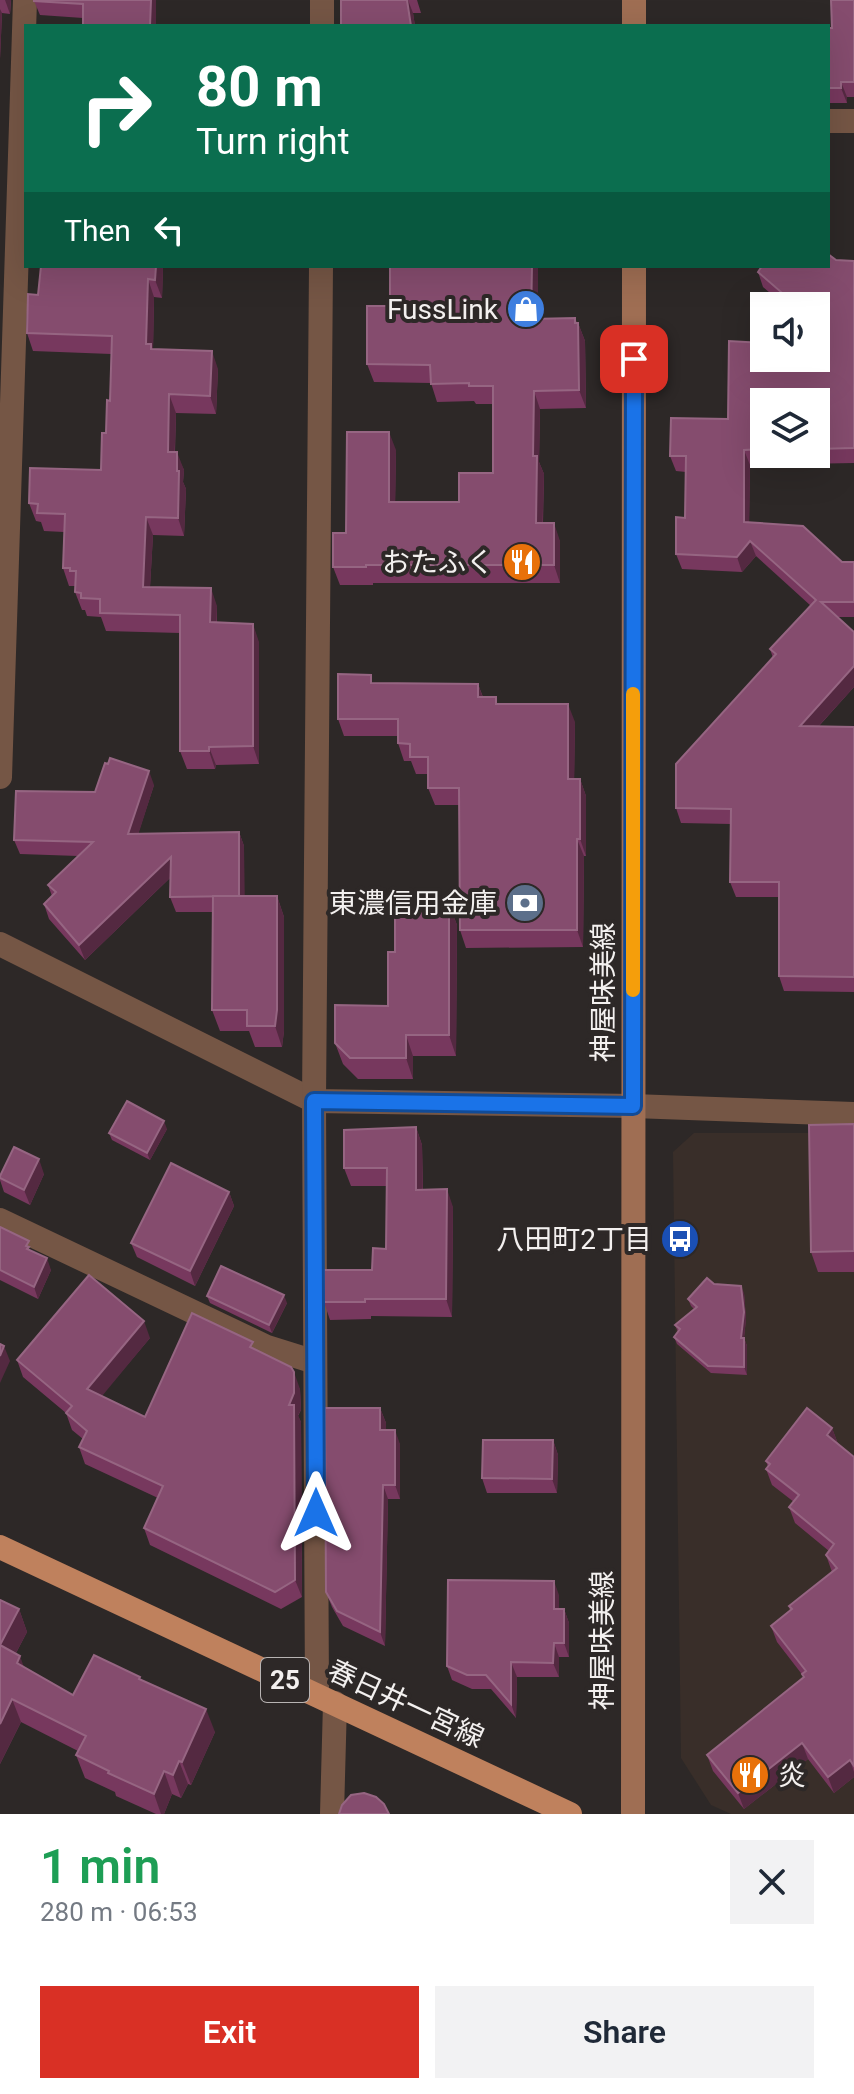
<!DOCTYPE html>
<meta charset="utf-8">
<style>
:root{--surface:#fff;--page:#f2f2f3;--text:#1f2937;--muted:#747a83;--accent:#d93025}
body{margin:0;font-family:Roboto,"Noto Sans JP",sans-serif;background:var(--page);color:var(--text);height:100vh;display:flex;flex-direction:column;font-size:30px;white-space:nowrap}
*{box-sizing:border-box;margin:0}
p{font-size:26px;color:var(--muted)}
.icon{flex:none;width:44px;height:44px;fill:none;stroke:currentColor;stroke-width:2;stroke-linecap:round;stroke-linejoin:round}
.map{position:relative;height:1814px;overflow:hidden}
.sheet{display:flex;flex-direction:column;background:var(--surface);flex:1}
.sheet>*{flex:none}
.top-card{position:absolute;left:24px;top:24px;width:806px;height:244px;border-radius:0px;box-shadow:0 8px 32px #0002;background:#0b6e4f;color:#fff;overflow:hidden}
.fabs{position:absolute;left:750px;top:292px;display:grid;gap:16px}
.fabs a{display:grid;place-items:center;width:80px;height:80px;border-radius:0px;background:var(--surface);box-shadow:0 8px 32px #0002;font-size:40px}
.pin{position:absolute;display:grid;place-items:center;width:68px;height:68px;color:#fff;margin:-34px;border-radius:16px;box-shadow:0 4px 12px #0006}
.me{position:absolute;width:88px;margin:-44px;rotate:0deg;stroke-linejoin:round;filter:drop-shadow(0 0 6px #0008)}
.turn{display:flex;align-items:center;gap:28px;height:168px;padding:0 40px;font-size:36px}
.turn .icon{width:104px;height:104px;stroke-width:2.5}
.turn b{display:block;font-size:56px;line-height:68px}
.then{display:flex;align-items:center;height:76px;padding:0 40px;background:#0003;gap:16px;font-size:30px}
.round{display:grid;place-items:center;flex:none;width:84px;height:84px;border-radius:0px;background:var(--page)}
.head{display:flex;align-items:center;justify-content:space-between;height:136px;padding:0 40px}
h1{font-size:48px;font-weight:600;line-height:60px;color:#1e9e55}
.button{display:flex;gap:16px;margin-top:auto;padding:16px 40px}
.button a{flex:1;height:92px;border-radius:0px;background:var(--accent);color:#fff;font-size:32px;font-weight:600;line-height:92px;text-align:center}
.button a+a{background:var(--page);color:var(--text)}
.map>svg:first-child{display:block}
.built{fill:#392e29}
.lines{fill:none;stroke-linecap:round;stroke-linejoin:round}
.street{stroke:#755645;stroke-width:24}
.secondary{stroke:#9f6e53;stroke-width:24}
.primary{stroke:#bf815d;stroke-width:24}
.wall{fill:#77385e;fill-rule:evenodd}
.shaded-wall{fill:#542941}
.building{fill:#854c6e;stroke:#966582;stroke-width:2}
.route-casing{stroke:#114b97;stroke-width:20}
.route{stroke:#1a73e8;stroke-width:14}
.slow{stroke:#f59e0b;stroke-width:14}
.labels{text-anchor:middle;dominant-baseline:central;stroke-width:8;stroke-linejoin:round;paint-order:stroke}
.shield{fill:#2d2827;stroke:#b8b4b3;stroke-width:2}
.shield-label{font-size:26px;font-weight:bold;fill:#f3f0ef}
.poi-label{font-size:28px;fill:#f3f0ef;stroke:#2d2827;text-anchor:end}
.street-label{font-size:28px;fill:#f3f0ef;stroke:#2d2827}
</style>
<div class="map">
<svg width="854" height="1814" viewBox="0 0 854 1814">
<rect width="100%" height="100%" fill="#2d2827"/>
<path class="built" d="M 694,1133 L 854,1133 L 854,1814 L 731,1814 L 711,1805 L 681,1758 L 673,1152 Z"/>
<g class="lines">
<g class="street">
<path d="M 322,0 L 322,26"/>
<path d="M 828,121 L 854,121"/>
<path d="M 0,777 L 25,0"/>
<path d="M 0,944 L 314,1101 L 633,1106 L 854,1114"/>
<path d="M 0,1220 L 267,1347 L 315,1362"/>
<path d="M 317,1695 L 314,1101 L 321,266"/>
<path d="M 332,1814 L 335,1703"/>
</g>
<g class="secondary">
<path d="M 634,26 L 634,0"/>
<path d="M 633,1814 L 634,266"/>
</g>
<path class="primary" d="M 0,1547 L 570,1814"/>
</g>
<g class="wall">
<path d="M 0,0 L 11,0 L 10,14 L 2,13 L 0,59 Z"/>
<path d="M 156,0 L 83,18 L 40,15 L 34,1 Z"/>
<path d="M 341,0 L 417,0 L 421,13 L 413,13 L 415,26 L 341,26 Z"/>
<path d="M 854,0 L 854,97 L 847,97 L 847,103 L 828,103 L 828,28 L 832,28 Z"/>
<path d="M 836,260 L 854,261 L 854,463 L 750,465 L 749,522 L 842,562 L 854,562 L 854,617 L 838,617 L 854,632 L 854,687 L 819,726 L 854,727 L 854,992 L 784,991 L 779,976 L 779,897 L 736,897 L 730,882 L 731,824 L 681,823 L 676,808 L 773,658 L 770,649 L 811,606 L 756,556 L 742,572 L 682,569 L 676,554 L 685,518 L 686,472 L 676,471 L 670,456 L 728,419 L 816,358 L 816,306 L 783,304 L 763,287 L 758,272 ZM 764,402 L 816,402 L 816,454 L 764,454 Z"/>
<path d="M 163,266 L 162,298 L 154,297 L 153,349 L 218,369 L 216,414 L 176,413 L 175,452 L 184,470 L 183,482 L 186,489 L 184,536 L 153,535 L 150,587 L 217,606 L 217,622 L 259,642 L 259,764 L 216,765 L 215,769 L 187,769 L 180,751 L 180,633 L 106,631 L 101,617 L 87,616 L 85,610 L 82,610 L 75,592 L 75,586 L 69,586 L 63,568 L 64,532 L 44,531 L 41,522 L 36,521 L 29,503 L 101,470 L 110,401 L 111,354 L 33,351 L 27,333 L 38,295 Z"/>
<path d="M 390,266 L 538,266 L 538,319 L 575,318 L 577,323 L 578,323 L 585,341 L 586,408 L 540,409 L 539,462 L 544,474 L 543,523 L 560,541 L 560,583 L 373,583 L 373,585 L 340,585 L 333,567 L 346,533 L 396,450 L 395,502 L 459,502 L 493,473 L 493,404 L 476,404 L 474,401 L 437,402 L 431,383 L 374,382 L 367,364 L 390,306 Z"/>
<path d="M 374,683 L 478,684 L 483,697 L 499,704 L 575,722 L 574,779 L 580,779 L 586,796 L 586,856 L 584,856 L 583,947 L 466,948 L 460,930 L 459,805 L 435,805 L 428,788 L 428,774 L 416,774 L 411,761 L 404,761 L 398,743 L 398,736 L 344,736 L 338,719 Z"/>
<path d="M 154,785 L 138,834 L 239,832 L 244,846 L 244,896 L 277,896 L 284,917 L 284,1031 L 282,1047 L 255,1047 L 249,1031 L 220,1031 L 212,1010 L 212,912 L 176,912 L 170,897 L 171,877 L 85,960 L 49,919 L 44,904 L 52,896 L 48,885 L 78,856 L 20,854 L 14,840 L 95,792 Z"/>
<path d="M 449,904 L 457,925 L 456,1056 L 413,1056 L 413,1079 L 358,1079 L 343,1064 L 335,1043 L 388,1006 L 395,952 Z"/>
<path d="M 854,1124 L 854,1272 L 818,1272 L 811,1252 Z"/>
<path d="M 416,1127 L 422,1145 L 423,1190 L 453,1207 L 452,1317 L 371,1316 L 371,1319 L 330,1320 L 324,1302 L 372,1270 L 386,1249 L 386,1186 L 351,1186 L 344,1168 Z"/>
<path d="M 167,1129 L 150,1160 L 112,1140 L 109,1133 Z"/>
<path d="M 44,1174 L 30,1205 L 4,1192 L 0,1180 L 0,1176 Z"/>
<path d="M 229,1192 L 234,1206 L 195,1286 L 137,1257 L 131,1243 Z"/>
<path d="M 0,1227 L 33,1252 L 51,1270 L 38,1299 L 0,1280 Z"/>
<path d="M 714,1284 L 744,1293 L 746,1319 L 744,1338 L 747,1346 L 747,1375 L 711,1373 L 677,1344 L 674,1337 L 678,1332 L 675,1325 L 694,1309 L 691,1306 L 688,1299 Z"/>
<path d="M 207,1296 L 287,1303 L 272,1333 L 210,1303 Z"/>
<path d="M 150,1338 L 101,1396 L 145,1417 L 255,1350 L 300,1389 L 301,1410 L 298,1416 L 301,1422 L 302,1597 L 281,1609 L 150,1545 L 144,1528 L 158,1498 L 85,1464 L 79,1447 L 83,1439 L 72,1430 L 66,1413 L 23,1377 L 17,1360 Z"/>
<path d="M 380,1408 L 386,1423 L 386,1430 L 400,1444 L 400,1499 L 388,1499 L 385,1646 L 343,1626 L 332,1607 L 326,1592 Z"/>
<path d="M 832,1428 L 838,1444 L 854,1457 L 854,1777 L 834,1793 L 808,1759 L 744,1809 L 713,1771 L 707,1755 L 804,1677 L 777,1642 L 771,1626 L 790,1611 L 789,1606 L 832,1572 L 826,1555 L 829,1551 L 795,1523 L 789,1507 L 794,1502 L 772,1485 L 766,1469 L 768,1467 L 766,1461 Z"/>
<path d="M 553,1440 L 558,1455 L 557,1493 L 487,1493 L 482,1478 Z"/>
<path d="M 559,1595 L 559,1609 L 564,1609 L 569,1623 L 569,1657 L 559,1657 L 559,1677 L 517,1677 L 516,1718 L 491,1689 L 472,1689 L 452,1680 L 447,1666 Z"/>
<path d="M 0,1600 L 19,1609 L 27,1632 L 16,1653 L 24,1667 L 73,1695 L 140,1680 L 215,1732 L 191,1785 L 188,1784 L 181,1798 L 172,1794 L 164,1814 L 156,1814 L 116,1796 L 115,1792 L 85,1778 L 76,1755 L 78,1751 L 21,1722 L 0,1764 Z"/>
</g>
<g class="shaded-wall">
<path d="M 5,0 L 11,0 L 10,14 Z"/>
<path d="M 151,0 L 156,0 L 156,26 L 150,26 Z"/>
<path d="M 407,0 L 408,0 L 413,13 L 415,26 L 411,26 Z"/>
<path d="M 0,9 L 2,13 L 0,59 Z"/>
<path d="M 841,82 L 847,97 L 847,103 L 841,88 Z"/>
<path d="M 156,266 L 163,266 L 162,298 L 155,280 Z"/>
<path d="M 532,266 L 538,266 L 538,337 L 531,319 Z"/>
<path d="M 148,279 L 154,297 L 153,350 L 157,362 L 146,344 Z"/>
<path d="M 575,318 L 578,328 L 578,323 L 585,341 L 586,408 L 579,390 Z"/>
<path d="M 212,351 L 218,369 L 216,414 L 210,396 Z"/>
<path d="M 534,391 L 540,409 L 539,462 L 544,474 L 542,541 L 536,523 L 533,456 Z"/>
<path d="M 169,394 L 176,413 L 174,470 L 168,452 Z"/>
<path d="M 389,432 L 396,450 L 395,520 L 389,502 Z"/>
<path d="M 744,450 L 750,465 L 749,537 L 744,522 Z"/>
<path d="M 177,452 L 184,470 L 183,482 L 186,489 L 184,536 L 178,518 Z"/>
<path d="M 146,517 L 153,535 L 149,605 L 143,587 Z"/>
<path d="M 554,523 L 560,541 L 560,583 L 554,565 Z"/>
<path d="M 750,541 L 756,556 L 742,572 L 737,557 Z"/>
<path d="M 211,588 L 217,606 L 216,640 L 210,622 Z"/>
<path d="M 253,624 L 259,642 L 259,764 L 253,746 Z"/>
<path d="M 854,666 L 854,687 L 805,741 L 800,726 Z"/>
<path d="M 478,684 L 484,701 L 478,697 Z"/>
<path d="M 568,704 L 575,722 L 574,796 L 568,779 Z"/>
<path d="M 209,747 L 216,765 L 215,769 L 209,751 Z"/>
<path d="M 149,771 L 154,785 L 134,848 L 128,834 Z"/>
<path d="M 580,779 L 586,796 L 586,856 L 580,839 Z"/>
<path d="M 239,832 L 244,846 L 245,912 L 239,898 Z"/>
<path d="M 577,839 L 584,856 L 583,947 L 577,930 Z"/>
<path d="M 171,857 L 176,872 L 85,960 L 79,945 Z"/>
<path d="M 277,896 L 284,917 L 284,1031 L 282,1047 L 275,1026 Z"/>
<path d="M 449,904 L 457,925 L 456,1056 L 449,1035 Z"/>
<path d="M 406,1035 L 413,1056 L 413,1079 L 406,1058 Z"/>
<path d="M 164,1121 L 167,1129 L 150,1160 L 147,1153 Z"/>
<path d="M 416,1127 L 422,1145 L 423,1207 L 416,1190 Z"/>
<path d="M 39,1159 L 44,1174 L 30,1205 L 24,1190 Z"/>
<path d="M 447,1189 L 453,1207 L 452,1317 L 446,1299 Z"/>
<path d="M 229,1192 L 234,1206 L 195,1286 L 190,1271 Z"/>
<path d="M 47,1258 L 51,1270 L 38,1299 L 34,1287 Z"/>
<path d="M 741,1286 L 744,1293 L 746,1319 L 743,1346 L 741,1338 Z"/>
<path d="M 284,1295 L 287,1303 L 272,1333 L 269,1325 Z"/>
<path d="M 144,1321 L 150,1338 L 93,1407 L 87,1389 Z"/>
<path d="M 744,1338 L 747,1346 L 747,1375 L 744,1367 Z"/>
<path d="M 4,1346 L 10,1361 L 0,1383 L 0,1356 Z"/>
<path d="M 294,1372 L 300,1389 L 301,1410 L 298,1415 L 301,1422 L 302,1597 L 295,1580 L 289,1405 Z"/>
<path d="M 380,1408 L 386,1423 L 386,1444 L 380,1430 Z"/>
<path d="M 832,1428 L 838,1444 L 827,1435 Z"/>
<path d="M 395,1430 L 400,1444 L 400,1499 L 395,1485 Z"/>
<path d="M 553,1440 L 558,1455 L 557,1493 L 552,1479 Z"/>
<path d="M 383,1485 L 388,1499 L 385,1646 L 380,1632 Z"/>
<path d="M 554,1581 L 559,1595 L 559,1623 L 554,1609 Z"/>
<path d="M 19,1609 L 27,1632 L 8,1668 L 0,1645 Z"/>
<path d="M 564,1609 L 569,1623 L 569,1657 L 564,1643 Z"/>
<path d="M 554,1643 L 559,1657 L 559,1677 L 553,1663 Z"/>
<path d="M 20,1656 L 28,1679 L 17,1663 Z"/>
<path d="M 511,1662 L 517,1677 L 516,1718 L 511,1704 Z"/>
<path d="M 12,1699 L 21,1722 L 0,1764 L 0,1724 Z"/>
<path d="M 206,1709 L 215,1732 L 191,1785 L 182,1762 Z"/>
<path d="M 802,1743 L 808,1759 L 744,1809 L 738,1793 Z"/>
<path d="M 850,1760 L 854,1772 L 854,1777 L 834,1793 L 828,1777 Z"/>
<path d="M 179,1761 L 188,1784 L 181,1798 L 173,1775 Z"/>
<path d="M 164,1771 L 172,1794 L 164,1814 L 161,1814 L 154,1794 Z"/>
</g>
<g class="building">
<path d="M 34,0 L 151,0 L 150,26 L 83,26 L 83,4 L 34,1 Z"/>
<path d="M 341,0 L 407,0 L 411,26 L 341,26 Z"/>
<path d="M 831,0 L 854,0 L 854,82 L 841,82 L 841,88 L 828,88 L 828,28 L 832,28 Z"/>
<path d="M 828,254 L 836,260 L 854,261 L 854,448 L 816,449 L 816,402 L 764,402 L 764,449 L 744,450 L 744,522 L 803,526 L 842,562 L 854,562 L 854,602 L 821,602 L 854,632 L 854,666 L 800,726 L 854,727 L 854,977 L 779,976 L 779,882 L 730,882 L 731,809 L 676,808 L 676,764 L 776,654 L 770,649 L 816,600 L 750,541 L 737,557 L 676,554 L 676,517 L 685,518 L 686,456 L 670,456 L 671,418 L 728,419 L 729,341 L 764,343 L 764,358 L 816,358 L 816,344 L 826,345 L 816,336 L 816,306 L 781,306 L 788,298 L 758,272 L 762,266 L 828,266 Z"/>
<path d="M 41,266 L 156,266 L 155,280 L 148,279 L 146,344 L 151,344 L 151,349 L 212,351 L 210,396 L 169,394 L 168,452 L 177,452 L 177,471 L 179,471 L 178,518 L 146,517 L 143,587 L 211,588 L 210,622 L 253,624 L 253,746 L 209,747 L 209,751 L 180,751 L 180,615 L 100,613 L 100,599 L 81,598 L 81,593 L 75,592 L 76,571 L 70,571 L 70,568 L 63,568 L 65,514 L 37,513 L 38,504 L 29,503 L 30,468 L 101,470 L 102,433 L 106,433 L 107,400 L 110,401 L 112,336 L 27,333 L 28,294 L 38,295 Z"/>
<path d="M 390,266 L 532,266 L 531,319 L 575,318 L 575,323 L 578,323 L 579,390 L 534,391 L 533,456 L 537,456 L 536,523 L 554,523 L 554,565 L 366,565 L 366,567 L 333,567 L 333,533 L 346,533 L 347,432 L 389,432 L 389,502 L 459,502 L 459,473 L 493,473 L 493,386 L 469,386 L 469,383 L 431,384 L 430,365 L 367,364 L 367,306 L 390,306 Z"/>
<path d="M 338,674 L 371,675 L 371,683 L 478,684 L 478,697 L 496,697 L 496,704 L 568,704 L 568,779 L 580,779 L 580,839 L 577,839 L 577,930 L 460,930 L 459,788 L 428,788 L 428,757 L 410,757 L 410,744 L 398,743 L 398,719 L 338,719 Z"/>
<path d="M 110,758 L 149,771 L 128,834 L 239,832 L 239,896 L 170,897 L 171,857 L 79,945 L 44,904 L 56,892 L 48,885 L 93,842 L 14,840 L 16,791 L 95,792 L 105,763 L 108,764 Z"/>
<path d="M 213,896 L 277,896 L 277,1010 L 275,1026 L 247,1026 L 247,1010 L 212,1010 Z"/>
<path d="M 395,904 L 449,904 L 449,1035 L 406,1035 L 406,1058 L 350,1058 L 335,1043 L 335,1005 L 388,1006 L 388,952 L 395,952 Z"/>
<path d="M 127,1101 L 164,1121 L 147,1153 L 109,1133 Z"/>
<path d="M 854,1124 L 854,1251 L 811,1252 L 809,1125 Z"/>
<path d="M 416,1127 L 416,1190 L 447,1189 L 446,1299 L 365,1299 L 365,1302 L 324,1302 L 324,1270 L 372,1270 L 373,1248 L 386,1249 L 387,1168 L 344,1168 L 344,1130 Z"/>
<path d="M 14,1147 L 39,1159 L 24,1190 L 0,1178 L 0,1176 Z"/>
<path d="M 171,1163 L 229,1192 L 190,1271 L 131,1243 Z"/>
<path d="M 0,1227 L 29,1241 L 26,1246 L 29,1247 L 27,1249 L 47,1258 L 34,1287 L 0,1270 Z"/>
<path d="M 221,1266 L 284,1295 L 269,1325 L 207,1296 Z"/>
<path d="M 89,1275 L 144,1321 L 87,1389 L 145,1417 L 192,1313 L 253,1342 L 250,1347 L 291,1367 L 294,1372 L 294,1393 L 289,1405 L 294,1405 L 295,1580 L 275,1592 L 144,1528 L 163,1486 L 79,1447 L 87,1431 L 66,1413 L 72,1406 L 17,1360 Z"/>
<path d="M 707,1278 L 714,1284 L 741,1286 L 744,1312 L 741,1338 L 744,1338 L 744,1367 L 708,1366 L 674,1337 L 680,1329 L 675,1325 L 697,1307 L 688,1299 Z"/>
<path d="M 0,1344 L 4,1346 L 0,1356 Z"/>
<path d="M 325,1408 L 380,1408 L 380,1430 L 395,1430 L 395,1485 L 383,1485 L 380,1632 L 337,1611 L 326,1592 Z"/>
<path d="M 807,1408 L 832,1428 L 827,1435 L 854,1457 L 854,1766 L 850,1760 L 828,1777 L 802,1743 L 738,1793 L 707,1755 L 804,1677 L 802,1674 L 806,1671 L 771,1626 L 792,1609 L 789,1606 L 837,1568 L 826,1555 L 834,1544 L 789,1507 L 799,1495 L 766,1469 L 770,1464 L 766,1461 Z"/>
<path d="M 483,1440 L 553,1440 L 552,1479 L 482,1478 Z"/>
<path d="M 448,1580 L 554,1581 L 554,1609 L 564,1609 L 564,1643 L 554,1643 L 553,1663 L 511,1662 L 511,1704 L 486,1675 L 467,1675 L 447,1666 Z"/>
<path d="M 0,1600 L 19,1609 L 0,1645 L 20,1656 L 17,1663 L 73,1695 L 94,1655 L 140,1677 L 139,1679 L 206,1709 L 182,1762 L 179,1761 L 173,1775 L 164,1771 L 154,1794 L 108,1773 L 109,1771 L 76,1755 L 86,1736 L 12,1699 L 0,1724 Z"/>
<path d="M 364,1793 L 376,1797 L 384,1804 L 389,1814 L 339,1814 L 342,1805 L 351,1795 Z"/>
</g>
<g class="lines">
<g class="route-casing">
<path id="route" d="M 316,1513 L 314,1101 L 633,1106 L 634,359"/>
</g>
<use href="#route" class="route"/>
<path class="slow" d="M 633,990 L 633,694"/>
</g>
<defs>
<g id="shop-disc" transform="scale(2)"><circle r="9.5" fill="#3f7fe0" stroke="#2d2827"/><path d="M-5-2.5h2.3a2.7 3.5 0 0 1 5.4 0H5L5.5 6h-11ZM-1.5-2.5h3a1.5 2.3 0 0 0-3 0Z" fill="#fff"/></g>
<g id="restaurant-disc" transform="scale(2)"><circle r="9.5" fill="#e8710a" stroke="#2d2827"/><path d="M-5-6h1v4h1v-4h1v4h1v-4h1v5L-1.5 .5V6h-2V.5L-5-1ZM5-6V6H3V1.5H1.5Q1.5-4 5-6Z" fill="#fff"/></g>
<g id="bank-disc" transform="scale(2)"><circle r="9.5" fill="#5c6f8a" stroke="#2d2827"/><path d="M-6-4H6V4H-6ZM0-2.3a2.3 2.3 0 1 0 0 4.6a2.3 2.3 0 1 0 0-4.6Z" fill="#fff"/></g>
<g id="bus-disc" transform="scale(2)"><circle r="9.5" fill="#1a4fb4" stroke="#2d2827"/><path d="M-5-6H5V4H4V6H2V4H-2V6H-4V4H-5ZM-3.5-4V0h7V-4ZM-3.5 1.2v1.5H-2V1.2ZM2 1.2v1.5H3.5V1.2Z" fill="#fff"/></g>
</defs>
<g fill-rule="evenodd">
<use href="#shop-disc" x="526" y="309"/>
<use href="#restaurant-disc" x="522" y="562"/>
<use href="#bank-disc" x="525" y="903"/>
<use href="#bus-disc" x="680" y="1239"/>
<use href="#restaurant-disc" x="750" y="1775"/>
</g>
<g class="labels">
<rect class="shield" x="261" y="1658" width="48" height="44" rx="6"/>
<g class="shield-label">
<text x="285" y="1680">25</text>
</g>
<g class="poi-label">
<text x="498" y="309">FussLink</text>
<text x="494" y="562">おたふく</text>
<text x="497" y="903">東濃信用金庫</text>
<text x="652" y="1239">八田町2丁目</text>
<text x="778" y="1775" text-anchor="start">炎</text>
</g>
<g class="street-label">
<text transform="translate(603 992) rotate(-90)">神屋味美線</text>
<text transform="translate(602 1640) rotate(-90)">神屋味美線</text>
<text transform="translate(406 1704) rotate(25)">春日井一宮線</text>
</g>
</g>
</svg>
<div class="fabs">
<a><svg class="icon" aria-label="sound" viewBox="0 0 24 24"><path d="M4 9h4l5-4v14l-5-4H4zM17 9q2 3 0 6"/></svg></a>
<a><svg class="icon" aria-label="layers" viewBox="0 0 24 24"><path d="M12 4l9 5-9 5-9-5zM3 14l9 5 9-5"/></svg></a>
</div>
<div class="pin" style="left:634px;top:359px;background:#d93025"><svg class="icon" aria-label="arrive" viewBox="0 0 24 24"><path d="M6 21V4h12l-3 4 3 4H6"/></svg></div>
<svg class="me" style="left:316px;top:1513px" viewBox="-20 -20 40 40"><path d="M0-17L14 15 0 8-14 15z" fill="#1a73e8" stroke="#fff" stroke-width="4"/></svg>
<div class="top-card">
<div class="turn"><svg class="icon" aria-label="right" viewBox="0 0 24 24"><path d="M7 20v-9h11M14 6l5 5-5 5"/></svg><div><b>80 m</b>Turn right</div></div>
<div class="then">Then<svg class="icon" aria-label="left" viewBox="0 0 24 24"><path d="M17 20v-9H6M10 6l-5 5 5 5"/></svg></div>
</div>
</div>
<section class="sheet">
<div class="head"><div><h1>1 min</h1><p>280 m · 06:53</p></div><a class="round"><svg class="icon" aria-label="close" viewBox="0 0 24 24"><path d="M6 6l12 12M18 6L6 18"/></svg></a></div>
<div class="button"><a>Exit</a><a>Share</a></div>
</section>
